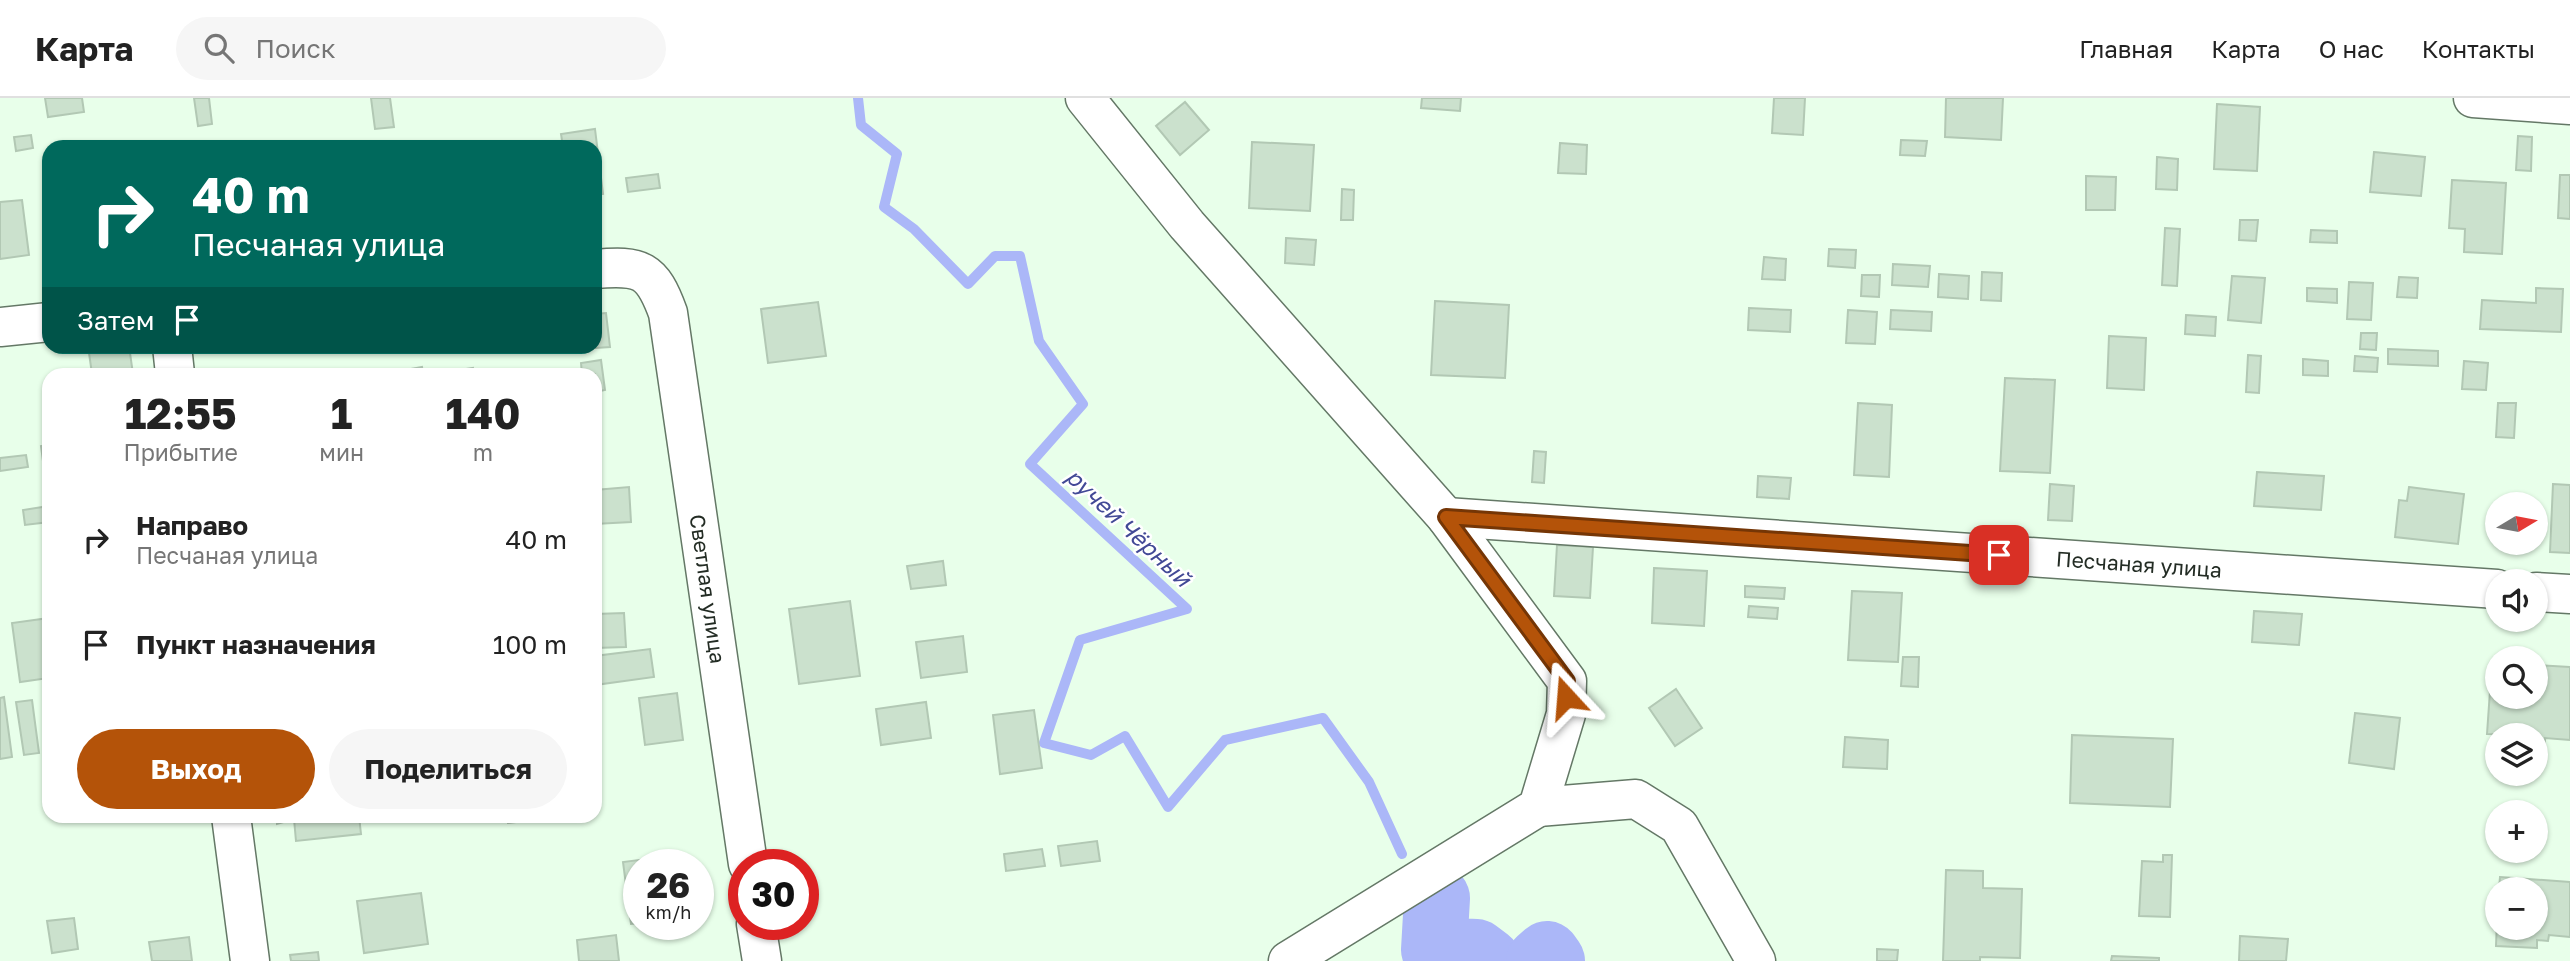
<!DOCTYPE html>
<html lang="ru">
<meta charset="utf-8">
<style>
:root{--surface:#fff;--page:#f6f6f6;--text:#222;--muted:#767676;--line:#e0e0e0;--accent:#b45309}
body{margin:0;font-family:"Golos Text",sans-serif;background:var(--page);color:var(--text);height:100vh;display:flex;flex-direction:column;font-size:26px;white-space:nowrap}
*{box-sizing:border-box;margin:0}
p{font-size:23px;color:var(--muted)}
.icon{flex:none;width:38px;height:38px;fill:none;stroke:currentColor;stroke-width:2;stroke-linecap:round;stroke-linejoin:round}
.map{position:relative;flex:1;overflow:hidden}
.sheet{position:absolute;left:42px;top:270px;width:560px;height:455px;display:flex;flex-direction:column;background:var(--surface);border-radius:21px;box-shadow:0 2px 5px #0004}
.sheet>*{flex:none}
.top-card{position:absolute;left:42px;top:42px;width:560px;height:214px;border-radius:21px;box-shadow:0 2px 5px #0004;background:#00695c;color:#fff;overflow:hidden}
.needle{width:46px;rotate:80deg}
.tools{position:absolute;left:2485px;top:394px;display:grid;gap:14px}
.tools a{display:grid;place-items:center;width:63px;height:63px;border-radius:50%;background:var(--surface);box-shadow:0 2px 5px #0004;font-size:35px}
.speed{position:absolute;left:623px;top:751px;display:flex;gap:14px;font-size:35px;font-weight:700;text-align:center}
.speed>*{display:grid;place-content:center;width:91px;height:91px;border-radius:50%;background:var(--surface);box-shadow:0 2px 5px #0004;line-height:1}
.speed small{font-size:18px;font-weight:400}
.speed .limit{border:10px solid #d22;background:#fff;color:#111}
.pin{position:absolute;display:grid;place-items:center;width:60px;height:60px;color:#fff;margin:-30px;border-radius:14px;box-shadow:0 4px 10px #0006}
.me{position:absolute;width:77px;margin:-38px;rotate:341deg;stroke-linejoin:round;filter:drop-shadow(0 0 5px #0008)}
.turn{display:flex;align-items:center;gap:24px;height:147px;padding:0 35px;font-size:32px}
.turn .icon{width:91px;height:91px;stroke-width:2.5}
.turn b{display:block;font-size:49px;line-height:60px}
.then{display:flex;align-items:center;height:66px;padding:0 35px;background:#0003;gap:14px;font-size:26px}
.eta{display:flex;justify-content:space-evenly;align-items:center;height:119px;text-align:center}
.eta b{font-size:42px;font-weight:700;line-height:49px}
.action{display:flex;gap:14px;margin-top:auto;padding:14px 35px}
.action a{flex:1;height:80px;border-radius:42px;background:var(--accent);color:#fff;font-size:28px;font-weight:700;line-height:80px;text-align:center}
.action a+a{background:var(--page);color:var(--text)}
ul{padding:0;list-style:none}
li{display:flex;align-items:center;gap:21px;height:105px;padding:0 35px}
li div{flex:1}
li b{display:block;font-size:26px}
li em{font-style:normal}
header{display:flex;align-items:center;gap:42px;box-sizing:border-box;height:98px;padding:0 35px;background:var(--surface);border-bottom:2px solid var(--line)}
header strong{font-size:33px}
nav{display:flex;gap:38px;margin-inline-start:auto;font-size:24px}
.search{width:490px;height:63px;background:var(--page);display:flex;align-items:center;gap:18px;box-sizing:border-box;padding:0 24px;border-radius:38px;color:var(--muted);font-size:26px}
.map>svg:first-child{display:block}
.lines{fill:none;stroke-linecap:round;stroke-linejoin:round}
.stream{stroke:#abb7f8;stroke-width:10}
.river{stroke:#abb7f8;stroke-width:66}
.building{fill:#cbe1cd;stroke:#b2c8b4;stroke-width:2}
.minor-casing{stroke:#647866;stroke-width:41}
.minor{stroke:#fff;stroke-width:38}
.route-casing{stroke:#753606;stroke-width:18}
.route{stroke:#b45309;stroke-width:12}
.labels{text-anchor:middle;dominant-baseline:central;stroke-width:5;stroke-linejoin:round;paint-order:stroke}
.street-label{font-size:21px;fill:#232c24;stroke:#fff}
.water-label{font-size:23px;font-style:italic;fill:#424996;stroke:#fff}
</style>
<header>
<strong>Карта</strong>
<div class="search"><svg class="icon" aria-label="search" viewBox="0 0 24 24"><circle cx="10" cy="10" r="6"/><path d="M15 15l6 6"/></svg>Поиск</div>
<nav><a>Главная</a><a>Карта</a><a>О нас</a><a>Контакты</a></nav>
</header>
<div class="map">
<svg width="2570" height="863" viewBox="0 0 2570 863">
<rect width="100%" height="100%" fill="#e8ffea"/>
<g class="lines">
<path class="stream" d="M 858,0 L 861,27 L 897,56 L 884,109 L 914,131 L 968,186 L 995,158 L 1020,158 L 1039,243 L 1083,306 L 1030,366 L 1187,511 L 1080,542 L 1044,645 L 1091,657 L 1125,638 L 1168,709 L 1225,642 L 1323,620 L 1369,684 L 1402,756"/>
<g class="river">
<path d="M 1437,800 L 1434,852 L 1476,854 L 1488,863"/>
<path d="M 1539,863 L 1547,856 L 1552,863"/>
</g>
</g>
<g class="building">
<path d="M 45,0 L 82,0 L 84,14 L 48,19 Z"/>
<path d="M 194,0 L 209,0 L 212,26 L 198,28 Z"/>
<path d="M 371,0 L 390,0 L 394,29 L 375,31 Z"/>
<path d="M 1422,0 L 1461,0 L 1460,13 L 1421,10 Z"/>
<path d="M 1774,0 L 1805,0 L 1803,37 L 1772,35 Z"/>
<path d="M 1946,0 L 2003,0 L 2001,42 L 1945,39 Z"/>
<path d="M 1185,4 L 1209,32 L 1180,57 L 1156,28 Z"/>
<path d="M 2217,6 L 2260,9 L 2257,73 L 2214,71 Z"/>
<path d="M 595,31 L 603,96 L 595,97 L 595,49 L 563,49 L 561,36 Z"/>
<path d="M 31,37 L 33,50 L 16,53 L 14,39 Z"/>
<path d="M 2518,38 L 2532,39 L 2531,73 L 2516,72 Z"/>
<path d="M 1901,42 L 1927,43 L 1925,58 L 1900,57 Z"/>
<path d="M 1252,44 L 1314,47 L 1310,113 L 1249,110 Z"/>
<path d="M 1560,45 L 1587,47 L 1586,76 L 1558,75 Z"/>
<path d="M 2374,54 L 2425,59 L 2421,98 L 2370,94 Z"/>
<path d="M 2157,59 L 2178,61 L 2177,92 L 2156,91 Z"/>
<path d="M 658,76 L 660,90 L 628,94 L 626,80 Z"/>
<path d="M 2560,77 L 2570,77 L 2570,121 L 2558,120 Z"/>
<path d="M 2086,78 L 2116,79 L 2115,112 L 2086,112 Z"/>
<path d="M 2452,82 L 2506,85 L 2502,156 L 2464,154 L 2465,131 L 2449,130 Z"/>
<path d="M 1342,91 L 1354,92 L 1353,122 L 1341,122 Z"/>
<path d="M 22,102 L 29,157 L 0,161 L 0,104 Z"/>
<path d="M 2240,122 L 2258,122 L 2256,143 L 2239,142 Z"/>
<path d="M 2165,130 L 2180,131 L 2177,188 L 2162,187 Z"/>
<path d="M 2311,132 L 2337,133 L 2337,145 L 2310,144 Z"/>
<path d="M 1286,140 L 1316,142 L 1314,167 L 1285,165 Z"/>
<path d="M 1829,151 L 1856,152 L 1855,170 L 1828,168 Z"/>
<path d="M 1764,159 L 1786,161 L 1785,182 L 1762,181 Z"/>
<path d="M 1893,166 L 1930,168 L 1928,189 L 1892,187 Z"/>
<path d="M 1982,174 L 2002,175 L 2001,203 L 1981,202 Z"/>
<path d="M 1939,176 L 1969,178 L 1968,201 L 1938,199 Z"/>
<path d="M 1862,177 L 1880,177 L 1879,199 L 1861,198 Z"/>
<path d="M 2232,178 L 2265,180 L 2261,225 L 2228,222 Z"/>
<path d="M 2399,179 L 2418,180 L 2417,200 L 2397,199 Z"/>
<path d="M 2349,184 L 2373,185 L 2371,222 L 2347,221 Z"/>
<path d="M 2307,190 L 2337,191 L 2337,205 L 2307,203 Z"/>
<path d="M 2536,190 L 2563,191 L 2561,234 L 2480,231 L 2482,202 L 2536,205 Z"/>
<path d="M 1435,203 L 1509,207 L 1505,280 L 1431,277 Z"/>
<path d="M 818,204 L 826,258 L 768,265 L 761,211 Z"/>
<path d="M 1749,210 L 1791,212 L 1790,234 L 1748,232 Z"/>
<path d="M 1848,212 L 1877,214 L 1875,246 L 1846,245 Z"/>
<path d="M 1891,212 L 1932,214 L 1931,233 L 1890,231 Z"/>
<path d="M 606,215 L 610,249 L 596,250 L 595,216 Z"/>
<path d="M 2186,217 L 2216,219 L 2215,238 L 2185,236 Z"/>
<path d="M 2361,235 L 2377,235 L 2376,252 L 2360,251 Z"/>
<path d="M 2109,238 L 2146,240 L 2144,292 L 2107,290 Z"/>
<path d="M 88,248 L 129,248 L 133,276 L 92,276 Z"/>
<path d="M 2388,251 L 2438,253 L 2438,268 L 2388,266 Z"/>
<path d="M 2248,257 L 2261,258 L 2259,295 L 2246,294 Z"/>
<path d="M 2355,258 L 2378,260 L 2377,274 L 2354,273 Z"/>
<path d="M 2303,261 L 2328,263 L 2328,278 L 2303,277 Z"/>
<path d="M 601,262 L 605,292 L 595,294 L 595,276 L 582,276 L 581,265 Z"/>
<path d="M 2464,263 L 2488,265 L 2486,292 L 2462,291 Z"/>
<path d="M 422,269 L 423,276 L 405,276 L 405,272 Z"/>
<path d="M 473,270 L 474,276 L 440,276 L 440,275 Z"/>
<path d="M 2005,280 L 2055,282 L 2050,375 L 2000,373 Z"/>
<path d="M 1858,305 L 1892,307 L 1889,379 L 1854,377 Z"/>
<path d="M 2498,305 L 2516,305 L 2514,340 L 2496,339 Z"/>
<path d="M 49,347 L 49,362 L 43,363 L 41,348 Z"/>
<path d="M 1534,353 L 1546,354 L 1544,385 L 1532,384 Z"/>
<path d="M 26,357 L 28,369 L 0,373 L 0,360 Z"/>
<path d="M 2257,374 L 2324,378 L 2321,412 L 2254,408 Z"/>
<path d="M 1758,378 L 1791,380 L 1789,401 L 1757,399 Z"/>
<path d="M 2050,386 L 2074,388 L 2072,423 L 2048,422 Z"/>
<path d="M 2553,386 L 2570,387 L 2570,455 L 2550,454 Z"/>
<path d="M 629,389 L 631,424 L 595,426 L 595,392 Z"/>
<path d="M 2409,389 L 2464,396 L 2458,446 L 2395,439 L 2399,402 L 2407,403 Z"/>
<path d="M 49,408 L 49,424 L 25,427 L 23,412 Z"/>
<path d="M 1557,447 L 1593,449 L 1590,500 L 1554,498 Z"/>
<path d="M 943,463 L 946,487 L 911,491 L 907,468 Z"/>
<path d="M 1654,470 L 1707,473 L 1704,528 L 1652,525 Z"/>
<path d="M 1745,488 L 1785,490 L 1784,501 L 1745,499 Z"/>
<path d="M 1852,493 L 1902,495 L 1898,564 L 1848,562 Z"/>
<path d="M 850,503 L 860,578 L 799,586 L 789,511 Z"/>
<path d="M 1749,508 L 1778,510 L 1777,521 L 1748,519 Z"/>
<path d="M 2254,513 L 2302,516 L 2299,547 L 2252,544 Z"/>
<path d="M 624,515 L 626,549 L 595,550 L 595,516 Z"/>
<path d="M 49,520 L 49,580 L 20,584 L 12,525 Z"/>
<path d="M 963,538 L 967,574 L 921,580 L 916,544 Z"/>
<path d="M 650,551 L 654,579 L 595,587 L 595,558 Z"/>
<path d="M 1903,559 L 1919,559 L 1918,589 L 1901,588 Z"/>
<path d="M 2492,564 L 2497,564 L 2497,598 L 2536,598 L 2536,567 L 2570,569 L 2570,642 L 2545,640 L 2545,648 L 2536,647 L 2536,637 L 2487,636 Z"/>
<path d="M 1676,591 L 1702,630 L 1675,648 L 1649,610 Z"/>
<path d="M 677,595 L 683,642 L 645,647 L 639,600 Z"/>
<path d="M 4,599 L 12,659 L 0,661 L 0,600 Z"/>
<path d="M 32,602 L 39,655 L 24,657 L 16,604 Z"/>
<path d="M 926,604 L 931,640 L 881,647 L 876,611 Z"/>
<path d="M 1034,612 L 1042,670 L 1000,676 L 993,617 Z"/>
<path d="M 2355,615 L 2400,620 L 2394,671 L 2349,665 Z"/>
<path d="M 2072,637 L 2173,641 L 2170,709 L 2070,705 Z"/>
<path d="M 1845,639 L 1888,642 L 1887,671 L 1843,669 Z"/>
<path d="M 277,718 L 359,718 L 361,736 L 296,743 L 294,721 L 277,726 Z"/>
<path d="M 507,718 L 532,718 L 532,722 L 508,725 Z"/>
<path d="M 1097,743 L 1100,763 L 1061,768 L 1058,748 Z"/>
<path d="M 1042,751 L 1045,768 L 1006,773 L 1004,756 Z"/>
<path d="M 677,757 L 679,766 L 639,766 L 639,825 L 631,826 L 623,764 Z"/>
<path d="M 2163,757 L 2172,757 L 2170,819 L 2139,818 L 2142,763 L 2163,764 Z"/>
<path d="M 1946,772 L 1983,773 L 1983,790 L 2022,791 L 2020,860 L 1980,859 L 1980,863 L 1943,863 Z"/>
<path d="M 2500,779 L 2570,784 L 2570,839 L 2549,837 L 2548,843 L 2537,842 L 2537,850 L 2496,848 L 2497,822 L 2489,816 L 2490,797 L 2497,793 L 2497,830 L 2536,830 L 2536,791 L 2499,791 Z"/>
<path d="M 421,795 L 428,846 L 364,855 L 357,803 Z"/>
<path d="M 74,820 L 78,851 L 52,855 L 47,823 Z"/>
<path d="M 616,837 L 619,863 L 579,863 L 577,842 Z"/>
<path d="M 2240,838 L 2288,841 L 2286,863 L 2239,863 Z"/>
<path d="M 189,839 L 192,863 L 152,863 L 149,844 Z"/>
<path d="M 1877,851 L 1898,852 L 1897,863 L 1877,863 Z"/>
<path d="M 318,854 L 319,863 L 291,863 L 290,857 Z"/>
<path d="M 2112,858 L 2159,860 L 2159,863 L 2111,863 Z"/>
</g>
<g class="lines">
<g class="minor-casing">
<g id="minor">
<path d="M 1085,0 L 1187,127 L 1446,419 L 1567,583 L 1566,616 L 1538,709 L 1288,863"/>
<path d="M 2473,0 L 2570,7"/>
<path d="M 595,171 C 641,167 652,171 668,215 L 748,766"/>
<path d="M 0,229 L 49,224"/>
<path d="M 172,248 L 175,276"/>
<path d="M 1446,419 L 2497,491"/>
<path d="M 2536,494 L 2570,496"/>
<path d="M 1538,709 L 1636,701 L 1679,728 L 1756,863"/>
<path d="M 231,718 L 250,863"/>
<path d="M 756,826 L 762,863"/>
</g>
</g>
<use href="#minor" class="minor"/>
</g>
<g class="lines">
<g class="route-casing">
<path id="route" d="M 1566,599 L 1567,583 L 1446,419 L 1999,457"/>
</g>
<use href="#route" class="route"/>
</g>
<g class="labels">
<g class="street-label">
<text transform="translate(2139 466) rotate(4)">Песчаная улица</text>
<text transform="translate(708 491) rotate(82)">Светлая улица</text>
</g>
<g class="water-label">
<text transform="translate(1129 429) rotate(43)">ручей Чёрный</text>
</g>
</g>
</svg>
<div class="tools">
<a><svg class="needle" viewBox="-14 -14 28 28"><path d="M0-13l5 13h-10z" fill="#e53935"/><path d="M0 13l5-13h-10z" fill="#767676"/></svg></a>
<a><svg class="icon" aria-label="sound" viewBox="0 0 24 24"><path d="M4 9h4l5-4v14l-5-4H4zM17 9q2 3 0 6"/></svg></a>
<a><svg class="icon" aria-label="search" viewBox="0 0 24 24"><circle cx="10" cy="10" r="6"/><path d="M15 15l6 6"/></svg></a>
<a><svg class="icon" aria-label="layers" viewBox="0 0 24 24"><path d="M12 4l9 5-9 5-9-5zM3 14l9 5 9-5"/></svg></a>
<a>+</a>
<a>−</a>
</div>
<div class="speed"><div>26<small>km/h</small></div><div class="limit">30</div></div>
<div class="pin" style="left:1999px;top:457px;background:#d93025"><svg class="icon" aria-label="arrive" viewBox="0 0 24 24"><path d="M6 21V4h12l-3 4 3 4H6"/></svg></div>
<svg class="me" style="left:1566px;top:599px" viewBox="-20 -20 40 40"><path d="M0-17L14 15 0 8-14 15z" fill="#b45309" stroke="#fff" stroke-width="4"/></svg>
<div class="top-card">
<div class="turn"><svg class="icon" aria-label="right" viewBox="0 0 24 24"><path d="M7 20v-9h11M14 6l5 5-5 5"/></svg><div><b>40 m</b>Песчаная улица</div></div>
<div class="then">Затем<svg class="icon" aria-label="arrive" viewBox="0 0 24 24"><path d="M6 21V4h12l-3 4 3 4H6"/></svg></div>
</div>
<section class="sheet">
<div class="eta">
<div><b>12:55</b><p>Прибытие</p></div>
<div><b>1</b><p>мин</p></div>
<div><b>140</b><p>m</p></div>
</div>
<ul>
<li><svg class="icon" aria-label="right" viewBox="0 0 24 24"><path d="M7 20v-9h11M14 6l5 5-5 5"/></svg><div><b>Направо</b><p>Песчаная улица</p></div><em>40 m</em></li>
<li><svg class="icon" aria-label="arrive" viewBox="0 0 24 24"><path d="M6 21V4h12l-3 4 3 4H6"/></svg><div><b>Пункт назначения</b></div><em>100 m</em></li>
</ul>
<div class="action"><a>Выход</a><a>Поделиться</a></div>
</section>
</div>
